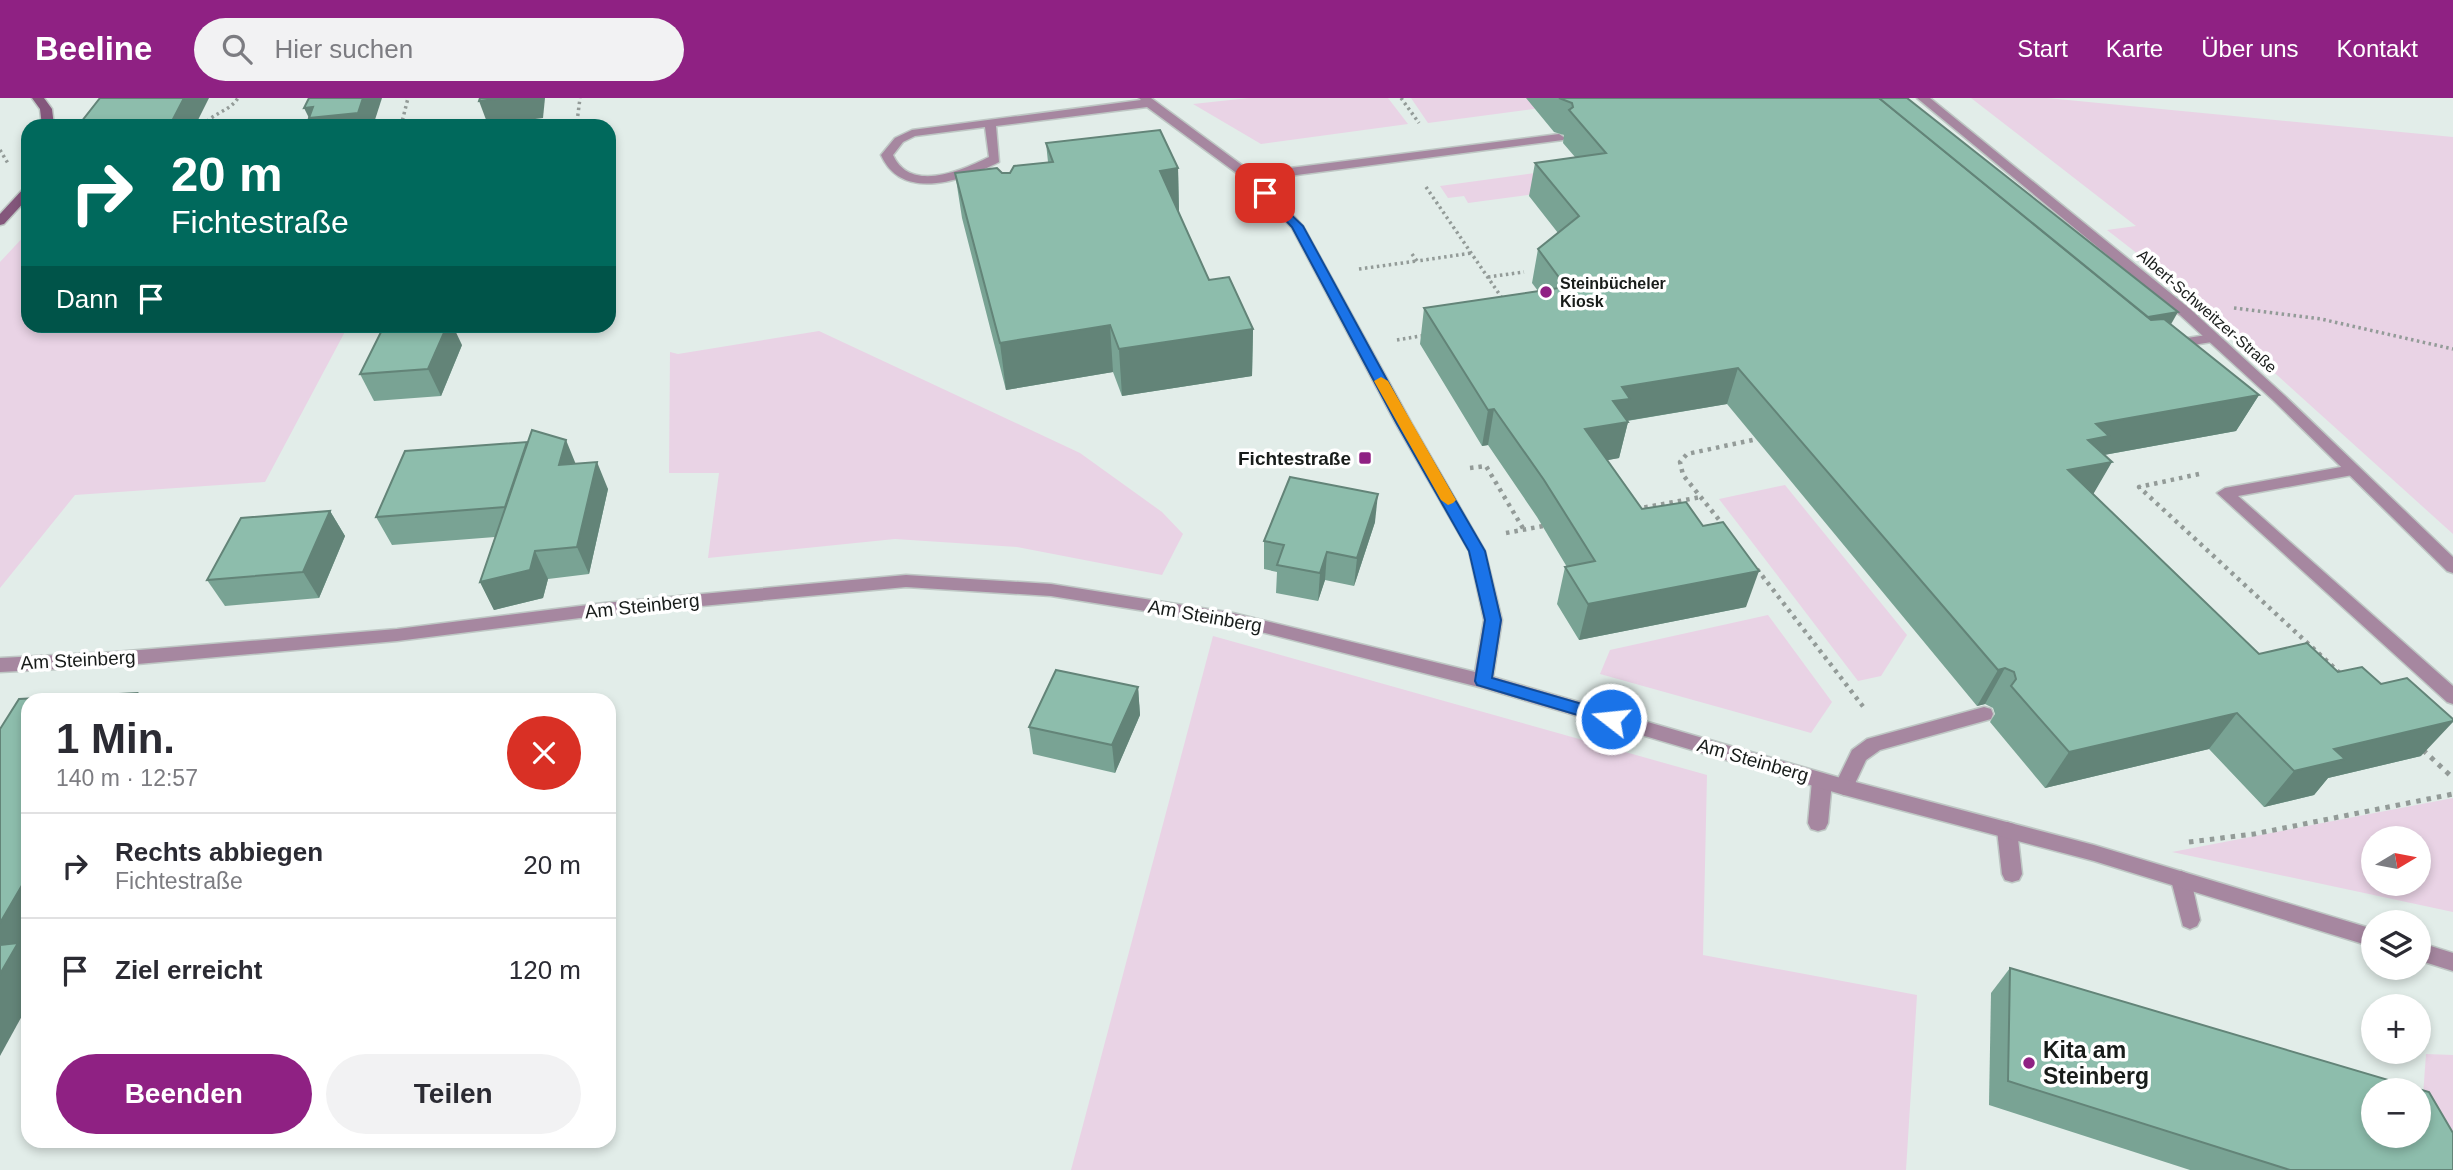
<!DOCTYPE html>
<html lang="de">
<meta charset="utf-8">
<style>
:root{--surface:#fff;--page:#f2f2f3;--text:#2b2b33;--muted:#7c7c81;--line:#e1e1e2;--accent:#8f2183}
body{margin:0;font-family:Helvetica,sans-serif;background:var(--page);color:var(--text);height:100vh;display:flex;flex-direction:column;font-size:26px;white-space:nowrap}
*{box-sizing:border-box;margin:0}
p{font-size:23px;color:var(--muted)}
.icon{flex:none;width:38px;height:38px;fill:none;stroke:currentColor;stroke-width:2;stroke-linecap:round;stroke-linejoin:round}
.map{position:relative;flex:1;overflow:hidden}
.drawer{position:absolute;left:21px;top:595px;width:595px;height:455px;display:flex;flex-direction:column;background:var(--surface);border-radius:21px;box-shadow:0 4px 10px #0003}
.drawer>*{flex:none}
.top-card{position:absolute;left:21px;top:21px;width:595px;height:214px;border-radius:21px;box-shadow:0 4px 10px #0003;background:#00695c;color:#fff;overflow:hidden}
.needle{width:46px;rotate:80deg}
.buttons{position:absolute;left:2361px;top:728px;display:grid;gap:14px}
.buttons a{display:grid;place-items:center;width:70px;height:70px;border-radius:50%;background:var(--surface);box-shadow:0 4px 10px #0003;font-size:35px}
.pin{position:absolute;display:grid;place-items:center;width:60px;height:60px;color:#fff;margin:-30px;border-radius:14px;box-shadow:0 4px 10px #0006}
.me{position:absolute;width:77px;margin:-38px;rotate:286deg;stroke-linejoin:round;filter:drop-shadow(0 0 5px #0008)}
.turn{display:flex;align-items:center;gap:24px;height:147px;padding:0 35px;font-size:32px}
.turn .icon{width:91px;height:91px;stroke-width:2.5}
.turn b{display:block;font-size:49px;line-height:60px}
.then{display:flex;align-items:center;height:66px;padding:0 35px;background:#0003;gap:14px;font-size:26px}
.round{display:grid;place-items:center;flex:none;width:74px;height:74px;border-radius:37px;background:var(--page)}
.headline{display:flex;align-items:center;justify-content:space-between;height:119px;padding:0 35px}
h1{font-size:42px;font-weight:700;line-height:52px}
.action{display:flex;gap:14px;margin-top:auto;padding:14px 35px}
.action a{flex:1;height:80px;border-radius:42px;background:var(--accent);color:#fff;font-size:28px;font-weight:700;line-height:80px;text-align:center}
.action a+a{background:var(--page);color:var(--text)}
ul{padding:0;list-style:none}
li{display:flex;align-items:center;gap:21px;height:105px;padding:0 35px;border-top:2px solid var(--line)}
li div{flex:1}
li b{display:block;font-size:26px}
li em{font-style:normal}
header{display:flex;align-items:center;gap:42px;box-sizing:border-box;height:98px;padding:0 35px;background:var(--accent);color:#fff}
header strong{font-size:33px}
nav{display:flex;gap:38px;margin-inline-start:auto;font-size:24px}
.search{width:490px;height:63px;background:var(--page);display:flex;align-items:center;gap:18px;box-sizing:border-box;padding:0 24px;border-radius:38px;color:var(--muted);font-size:26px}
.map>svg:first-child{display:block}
.green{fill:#e9d3e5;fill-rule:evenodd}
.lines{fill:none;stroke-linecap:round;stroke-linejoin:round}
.lane-casing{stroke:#bec7c4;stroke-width:3}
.street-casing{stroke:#bec7c4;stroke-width:3}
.secondary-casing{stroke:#bec7c4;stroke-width:3}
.path-far2{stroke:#939b98;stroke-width:3.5;stroke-dasharray:2.5 3.5;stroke-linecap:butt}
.path-far1{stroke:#939b98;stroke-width:4.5;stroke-dasharray:3.5 5;stroke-linecap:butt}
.path{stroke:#939b98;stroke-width:5;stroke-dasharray:4.5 6;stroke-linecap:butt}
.lane{fill:#a687a0;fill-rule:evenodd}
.street{fill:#a687a0;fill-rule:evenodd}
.secondary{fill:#84577c;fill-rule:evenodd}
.wall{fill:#79a394}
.shaded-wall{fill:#638478}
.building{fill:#8dbdac;stroke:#638478;stroke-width:2;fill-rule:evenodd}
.route{fill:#1a73e8;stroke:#114b97;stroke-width:2}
.slow{fill:#f59e0b}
.poi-dot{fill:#8f2183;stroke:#fff;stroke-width:2.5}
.labels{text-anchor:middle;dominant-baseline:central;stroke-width:7;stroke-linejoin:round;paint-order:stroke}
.far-poi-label{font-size:16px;font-weight:bold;fill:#181c1a;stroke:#fff;text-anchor:start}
.far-street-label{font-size:16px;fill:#181c1a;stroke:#fff}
.poi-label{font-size:19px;font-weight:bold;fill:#181c1a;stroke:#fff;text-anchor:end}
.street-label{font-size:19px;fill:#181c1a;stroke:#fff}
.near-poi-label{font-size:23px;font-weight:bold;fill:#181c1a;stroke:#fff;text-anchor:start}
</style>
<header>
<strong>Beeline</strong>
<div class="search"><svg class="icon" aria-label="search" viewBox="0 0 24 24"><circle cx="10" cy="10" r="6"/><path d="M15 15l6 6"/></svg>Hier suchen</div>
<nav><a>Start</a><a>Karte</a><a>Über uns</a><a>Kontakt</a></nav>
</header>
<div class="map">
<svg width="2453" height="1072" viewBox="0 0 2453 1072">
<rect width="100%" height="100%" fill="#e2ede9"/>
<g class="green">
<path d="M 1249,0 L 1388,0 L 1408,26 L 1261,46 L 1193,6 Z"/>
<path d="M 1411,0 L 1533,0 L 1541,10 L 1428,25 Z"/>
<path d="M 1971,0 L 2047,0 L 2453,39 L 2453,436 L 2174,184 L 2107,132 L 2136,128 Z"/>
<path d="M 1556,72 L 1572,91 L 1468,105 L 1464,98 L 1448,100 L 1440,88 Z"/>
<path d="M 28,134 L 28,228 L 348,228 L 265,384 L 75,397 L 0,490 L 0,164 Z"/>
<path d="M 819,233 L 1080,355 L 1162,414 L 1183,436 L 1162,477 L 1017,449 L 895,441 L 708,460 L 719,375 L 669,375 L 670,254 L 678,256 Z"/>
<path d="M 1785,387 L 1907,537 L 1881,578 L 1858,583 L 1719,401 Z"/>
<path d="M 1768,517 L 1832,604 L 1811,635 L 1600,576 L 1610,552 Z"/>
<path d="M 1213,538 L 1707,677 L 1703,857 L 1917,897 L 1906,1072 L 1071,1072 Z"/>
<path d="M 2453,700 L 2453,814 L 2172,754 ZM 2373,740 L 2418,740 L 2418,786 L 2373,786 Z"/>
<path d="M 2426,956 L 2453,957 L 2453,1072 L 2419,1054 Z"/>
</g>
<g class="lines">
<g class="lane-casing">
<g id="lane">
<path d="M 1559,36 L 1565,40 L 1563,42 L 1250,83 L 1244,79 L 1250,75 Z"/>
<path d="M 2213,236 L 2220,240 L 2218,243 L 2168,251 L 2161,247 L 2168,243 Z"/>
<path d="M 2352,367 L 2360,372 L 2358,376 L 2238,398 L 2453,588 L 2453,606 L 2447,604 L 2217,395 L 2225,390 Z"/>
<path d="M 1984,609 L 1991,611 L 1993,616 L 1991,621 L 1880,652 L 1866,662 L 1851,694 L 1844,697 L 1837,694 L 1834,689 L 1852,652 L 1867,641 Z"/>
<path d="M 1822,675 L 1829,678 L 1832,683 L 1828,725 L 1825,731 L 1818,733 L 1811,731 L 1808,725 L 1812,683 L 1815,678 Z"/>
<path d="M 2007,724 L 2014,726 L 2017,732 L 2022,776 L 2019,782 L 2012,784 L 2005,782 L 2002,776 L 1997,732 L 2000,726 Z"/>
<path d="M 2181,773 L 2188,776 L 2191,782 L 2200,822 L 2197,828 L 2190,831 L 2183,828 L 2171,782 L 2174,776 Z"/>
</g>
</g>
<g class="street-casing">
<g id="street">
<path d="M 1139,0 L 1151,0 L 1254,76 L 1303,128 L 1412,326 L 1485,453 L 1502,522 L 1493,579 L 1844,681 L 2094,747 L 2373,831 L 2373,849 L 2094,763 L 1844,697 L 1483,590 L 1233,527 L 1051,498 L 906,489 L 604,517 L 397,543 L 115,568 L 0,574 L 0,560 L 115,554 L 397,531 L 604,505 L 906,477 L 1051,486 L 1233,515 L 1475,574 L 1484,522 L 1469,453 L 1396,326 L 1292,130 L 1246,82 L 1147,9 L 996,28 L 999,64 C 964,82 902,105 881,57 L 895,40 L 912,32 L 1141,2 ZM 985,29 L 989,59 C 961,73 910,95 893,57 L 903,44 L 915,38 Z"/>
<path d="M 1917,0 L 1930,0 L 2190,211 L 2284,297 L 2453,459 L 2453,475 L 2447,473 L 2274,303 L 2180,217 Z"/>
<path d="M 2418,844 L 2453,855 L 2453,873 L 2418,862 Z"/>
</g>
</g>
<g class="secondary-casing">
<g id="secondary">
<path d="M 32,0 L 44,0 L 52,11 L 54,28 L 42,28 L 40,11 Z"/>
<path d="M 28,89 L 28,100 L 4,126 L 0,127 L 0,116 L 24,90 Z"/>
</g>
</g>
<g class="path-far2">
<path d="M 1401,0 L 1419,25"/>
<path d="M 577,24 L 580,0"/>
<path d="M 203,28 C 212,15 229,14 238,0"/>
<path d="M 401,28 L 408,0"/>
<path d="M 0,52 L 9,67"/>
<path d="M 1426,89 L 1504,203"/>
<path d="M 1412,156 L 1417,163 L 1472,155"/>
<path d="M 1359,171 L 1417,163"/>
<path d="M 1488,179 L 1524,174"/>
<path d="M 2234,210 L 2321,221 L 2453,251"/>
<path d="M 1397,242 L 1426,237"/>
</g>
<g class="path-far1">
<path d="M 1470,370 L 1486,368 L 1524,432"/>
<path d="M 2199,376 L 2139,389 L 2342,577"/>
<path d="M 1636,411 L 1701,399"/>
<path d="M 1724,428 L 1683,377 L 1680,364 L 1687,356 L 1762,340"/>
<path d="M 1506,435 L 1543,428"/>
<path d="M 1757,471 L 1865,611"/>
</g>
<g class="path">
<path d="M 2423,652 L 2453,680"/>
<path d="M 2189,744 L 2254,736 L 2453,696"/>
</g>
<use href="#lane" class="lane"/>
<use href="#street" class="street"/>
<use href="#secondary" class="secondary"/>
</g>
<g class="wall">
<path d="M 1526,0 L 1907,0 L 2171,226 L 2259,297 L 2236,333 L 2104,357 L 2093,397 L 2259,556 L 2421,658 L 2328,680 L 2314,697 L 2264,709 L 2209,651 L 2045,690 L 1990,624 L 1995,616 L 1993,610 L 1985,606 L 1977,608 L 1727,306 L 1627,323 L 1628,324 L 1619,360 L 1607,362 L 1642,411 L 1746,509 L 1579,542 L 1557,506 L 1565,469 L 1567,469 L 1537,419 L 1488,347 L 1482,348 L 1420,246 L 1424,210 L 1538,193 L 1532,185 L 1538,151 L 1558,135 L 1529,98 L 1535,65 L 1575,59 L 1563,45 L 1564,37 L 1554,34 Z"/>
<path d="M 1046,45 L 1178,70 L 1179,115 L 1209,182 L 1253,231 L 1252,278 L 1122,298 L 1113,274 L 1006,292 L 962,120 L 955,75 L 1010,75 L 1048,64 Z"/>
<path d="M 462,247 L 441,298 L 374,303 L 360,276 Z"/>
<path d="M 576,365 L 608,391 L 589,476 L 548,481 L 543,500 L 494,512 L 480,484 L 495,439 L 392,447 L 376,419 Z"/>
<path d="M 330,413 L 345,438 L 319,500 L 225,508 L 207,482 Z"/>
<path d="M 1375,424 L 1354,488 L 1325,482 L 1318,503 L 1276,495 L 1277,474 L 1264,471 L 1264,443 Z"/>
<path d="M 1138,589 L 1140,617 L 1115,675 L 1033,656 L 1029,629 Z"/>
<path d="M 2010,870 L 2453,1072 L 2190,1072 L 1989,1007 L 1991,895 Z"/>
</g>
<g class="shaded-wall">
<path d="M 184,0 L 209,0 L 195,28 L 163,28 Z"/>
<path d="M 363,0 L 382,0 L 373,28 L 313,28 L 304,10 Z"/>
<path d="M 503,0 L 545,0 L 543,20 L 488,27 L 479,3 Z"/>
<path d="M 1178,70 L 1179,115 L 1160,73 Z"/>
<path d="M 2178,214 L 2170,228 L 2139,221 Z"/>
<path d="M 1110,227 L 1113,274 L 1006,292 L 1000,245 Z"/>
<path d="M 447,228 L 453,228 L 462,247 L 441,298 L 428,271 Z"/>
<path d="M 1253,231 L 1252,278 L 1122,298 L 1119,251 Z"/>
<path d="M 1738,270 L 1727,306 L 1625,323 L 1628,324 L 1619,360 L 1577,368 L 1585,331 L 1613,303 L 1622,289 Z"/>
<path d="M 2259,297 L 2236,333 L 2098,358 L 2112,364 L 2091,400 L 2068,372 L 2096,326 Z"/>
<path d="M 1494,311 L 1488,347 L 1482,348 L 1488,312 Z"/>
<path d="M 566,342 L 577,369 L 559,367 Z"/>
<path d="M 597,364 L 608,391 L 589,476 L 577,449 Z"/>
<path d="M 1378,396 L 1375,424 L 1354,488 L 1357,460 Z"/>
<path d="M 330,413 L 345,438 L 319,500 L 303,474 Z"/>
<path d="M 535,453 L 548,481 L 543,500 L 494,512 L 480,484 Z"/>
<path d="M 1327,454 L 1325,482 L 1318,503 L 1320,475 Z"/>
<path d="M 1759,473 L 1746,509 L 1579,542 L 1588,506 Z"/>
<path d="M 2005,570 L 1985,606 L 1977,608 L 1998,572 Z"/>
<path d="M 1138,589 L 1140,617 L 1115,675 L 1112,647 Z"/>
<path d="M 137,595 L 143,602 L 133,602 Z"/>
<path d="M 2237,615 L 2209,651 L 2045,690 L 2069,654 Z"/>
<path d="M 2453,623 L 2453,624 L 2421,658 L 2328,680 L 2314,697 L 2264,709 L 2294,673 L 2334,651 Z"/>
<path d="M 28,777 L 28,907 L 0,958 L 0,825 Z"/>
</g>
<g class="building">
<path d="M 100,0 L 184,0 L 170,27 L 78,28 Z"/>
<path d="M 309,0 L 363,0 L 358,15 L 309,20 L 313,9 L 304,10 Z"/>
<path d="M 480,0 L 503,0 L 479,3 Z"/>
<path d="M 1559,0 L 1879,0 L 2151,222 L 2164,221 L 2259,297 L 2096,326 L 2109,338 L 2088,342 L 2112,364 L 2068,372 L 2259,556 L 2307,545 L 2338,574 L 2362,569 L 2381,586 L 2407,580 L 2453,621 L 2453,623 L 2334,651 L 2345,661 L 2294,673 L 2237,615 L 2069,654 L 2011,588 L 2016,581 L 2014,574 L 2005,570 L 1998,572 L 1738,270 L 1622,289 L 1630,301 L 1613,303 L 1628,324 L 1585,331 L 1642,411 L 1686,404 L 1703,428 L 1723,424 L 1759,473 L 1588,506 L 1565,469 L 1595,463 L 1544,382 L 1494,311 L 1488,312 L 1424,210 L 1566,189 L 1538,151 L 1579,118 L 1535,65 L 1606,55 L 1569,12 L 1573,9 L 1572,5 Z"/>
<path d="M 1879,0 L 1907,0 L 2178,214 L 2148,219 Z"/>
<path d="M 1160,32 L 1178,70 L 1160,73 L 1209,182 L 1229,179 L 1253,231 L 1119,251 L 1110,227 L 1000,245 L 955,75 L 997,70 L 1002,75 L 1010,75 L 1014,68 L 1053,64 L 1046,45 Z"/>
<path d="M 384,228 L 447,228 L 428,271 L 360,276 Z"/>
<path d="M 532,332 L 566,342 L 559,367 L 597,364 L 577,449 L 535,453 L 530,472 L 480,484 Z"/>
<path d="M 527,344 L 505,409 L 376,419 L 405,353 Z"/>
<path d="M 1290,379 L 1378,396 L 1357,460 L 1327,454 L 1320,475 L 1277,467 L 1284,447 L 1264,443 Z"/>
<path d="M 330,413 L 303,474 L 207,482 L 241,420 Z"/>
<path d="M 1056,572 L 1138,589 L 1112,647 L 1029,629 Z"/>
<path d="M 137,595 L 133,602 L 28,602 L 28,777 L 0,825 L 0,631 L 19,601 Z"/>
<path d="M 18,845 L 0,876 L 0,847 Z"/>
<path d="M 2010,870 L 2429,994 L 2453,1035 L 2453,1072 L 2290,1072 L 2008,983 ZM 2373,992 L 2418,992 L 2418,1038 L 2373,1038 Z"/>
</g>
<path class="route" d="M 1265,92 L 1303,128 L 1411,326 L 1485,453 L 1501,522 L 1492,580 L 1617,616 L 1619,621 L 1617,625 L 1611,627 L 1477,587 L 1475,583 L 1485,522 L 1469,453 L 1397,326 L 1292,129 L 1260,95 Z"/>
<path class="slow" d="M 1381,279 L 1388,283 L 1456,402 L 1453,405 L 1448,407 L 1441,402 L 1374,283 Z"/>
<g class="poi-dot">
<circle cx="1546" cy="194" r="7"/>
<rect x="1358" y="353" width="14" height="14" rx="3.5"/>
<circle cx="2029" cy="965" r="7"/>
</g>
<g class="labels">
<g class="far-poi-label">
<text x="1560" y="185">Steinbücheler<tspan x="1560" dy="18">Kiosk</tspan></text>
</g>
<g class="far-street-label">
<text transform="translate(2207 213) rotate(41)">Albert-Schweitzer-Straße</text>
</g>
<g class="poi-label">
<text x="1351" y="360">Fichtestraße</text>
</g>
<g class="street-label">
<text transform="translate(642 508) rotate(-6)">Am Steinberg</text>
<text transform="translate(1205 518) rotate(10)">Am Steinberg</text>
<text transform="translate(78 562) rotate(-3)">Am Steinberg</text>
<text transform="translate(1753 662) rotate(16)">Am Steinberg</text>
</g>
<g class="near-poi-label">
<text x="2043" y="952">Kita am<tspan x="2043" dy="26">Steinberg</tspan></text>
</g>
</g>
</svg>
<div class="buttons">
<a><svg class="needle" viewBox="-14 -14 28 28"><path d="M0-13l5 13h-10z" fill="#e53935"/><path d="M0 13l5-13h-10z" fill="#7c7c81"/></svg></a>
<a><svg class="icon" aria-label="layers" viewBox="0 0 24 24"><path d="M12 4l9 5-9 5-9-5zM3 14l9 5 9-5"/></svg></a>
<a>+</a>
<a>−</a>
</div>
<div class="pin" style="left:1265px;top:95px;background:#d93025"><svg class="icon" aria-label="arrive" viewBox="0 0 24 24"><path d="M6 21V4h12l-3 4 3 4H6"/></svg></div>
<svg class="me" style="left:1611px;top:621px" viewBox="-20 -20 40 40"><circle r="17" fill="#1a73e8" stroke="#fff" stroke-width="3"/><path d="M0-11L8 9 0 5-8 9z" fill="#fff"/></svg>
<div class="top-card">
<div class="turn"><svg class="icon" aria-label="right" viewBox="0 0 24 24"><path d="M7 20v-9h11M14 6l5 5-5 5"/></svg><div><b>20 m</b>Fichtestraße</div></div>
<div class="then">Dann<svg class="icon" aria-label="arrive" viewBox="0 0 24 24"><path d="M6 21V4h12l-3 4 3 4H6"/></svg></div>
</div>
<section class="drawer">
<div class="headline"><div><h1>1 Min.</h1><p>140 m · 12:57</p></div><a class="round" style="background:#d93025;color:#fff"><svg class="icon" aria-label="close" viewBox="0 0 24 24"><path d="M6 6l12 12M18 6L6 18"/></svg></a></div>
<ul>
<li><svg class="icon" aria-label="right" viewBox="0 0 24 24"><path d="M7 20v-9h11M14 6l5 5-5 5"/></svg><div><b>Rechts abbiegen</b><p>Fichtestraße</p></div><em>20 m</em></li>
<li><svg class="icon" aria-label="arrive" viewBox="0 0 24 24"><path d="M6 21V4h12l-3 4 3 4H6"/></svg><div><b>Ziel erreicht</b></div><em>120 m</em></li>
</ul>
<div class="action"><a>Beenden</a><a>Teilen</a></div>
</section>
</div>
